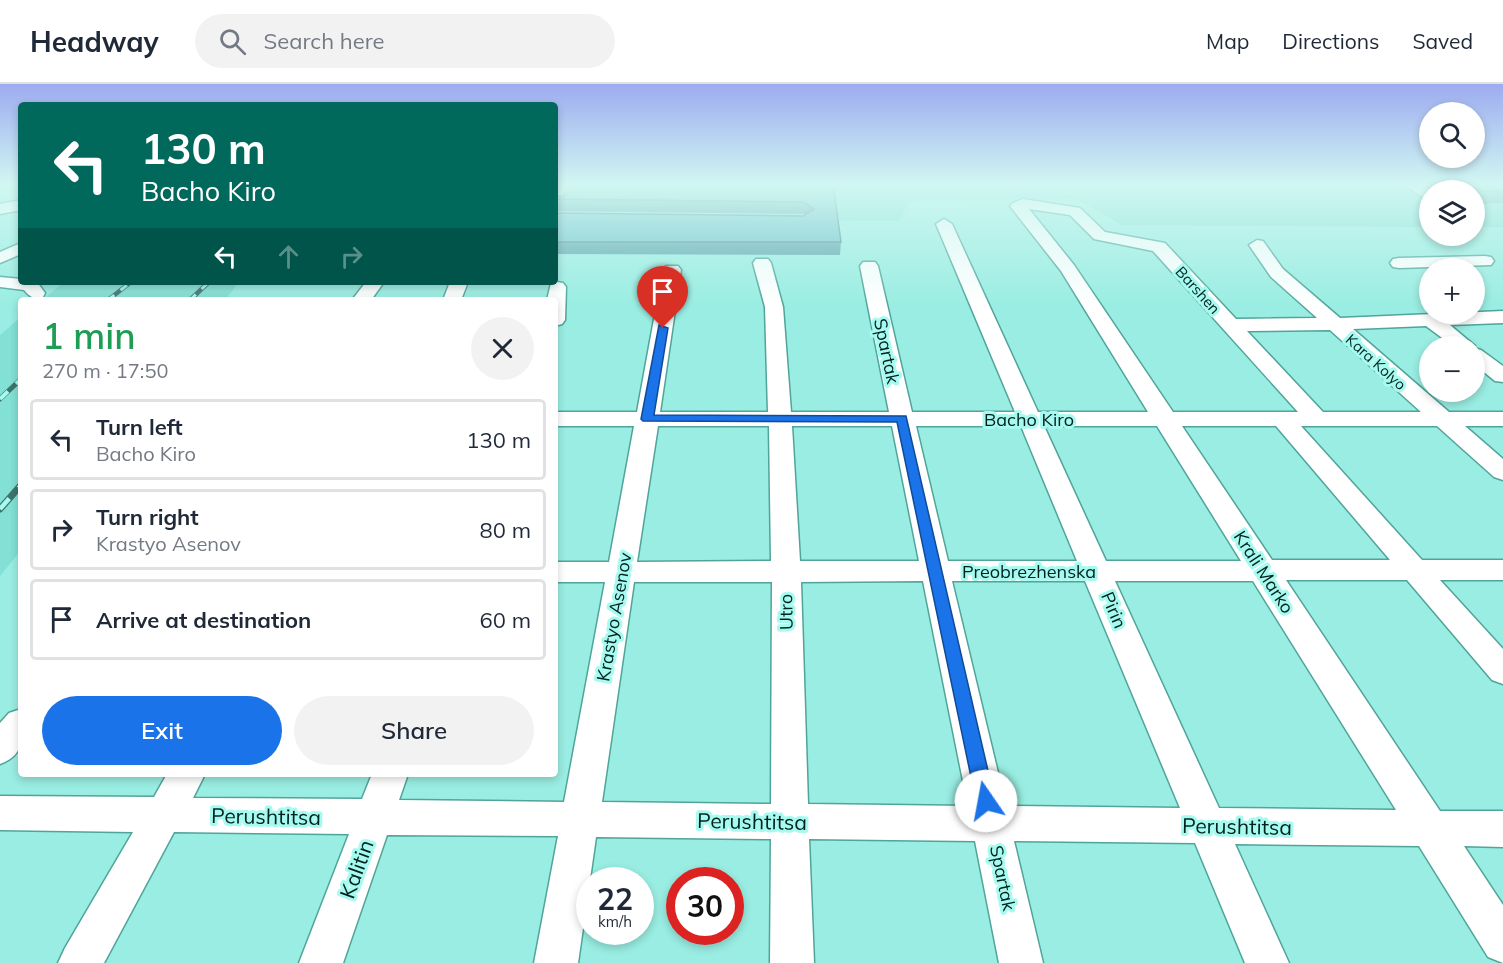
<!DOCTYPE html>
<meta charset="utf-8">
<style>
:root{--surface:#fff;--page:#f2f2f3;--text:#1f2937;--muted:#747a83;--line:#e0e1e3;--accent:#1a73e8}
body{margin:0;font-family:Mulish,sans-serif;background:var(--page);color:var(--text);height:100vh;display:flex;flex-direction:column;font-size:22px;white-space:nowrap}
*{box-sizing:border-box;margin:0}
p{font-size:20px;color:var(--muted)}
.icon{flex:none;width:33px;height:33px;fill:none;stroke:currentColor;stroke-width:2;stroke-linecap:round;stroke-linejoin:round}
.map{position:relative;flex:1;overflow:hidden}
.details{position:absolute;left:18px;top:213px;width:540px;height:480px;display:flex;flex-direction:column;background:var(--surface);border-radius:6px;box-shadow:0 3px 9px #0003}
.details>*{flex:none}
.banner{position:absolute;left:18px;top:18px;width:540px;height:183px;border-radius:6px;box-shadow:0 3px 9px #0003;background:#00695c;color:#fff;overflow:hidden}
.controls{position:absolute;left:1419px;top:18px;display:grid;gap:12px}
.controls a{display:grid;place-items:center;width:66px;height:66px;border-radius:50%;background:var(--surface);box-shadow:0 3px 9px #0003;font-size:30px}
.speed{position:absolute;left:576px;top:783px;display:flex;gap:12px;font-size:30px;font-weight:700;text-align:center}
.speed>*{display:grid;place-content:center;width:78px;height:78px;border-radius:50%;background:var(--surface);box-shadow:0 3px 9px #0003;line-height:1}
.speed small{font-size:15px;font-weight:400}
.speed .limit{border:9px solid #d22;background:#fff;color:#111}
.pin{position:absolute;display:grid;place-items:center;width:51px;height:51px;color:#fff;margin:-62px -26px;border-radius:50% 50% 50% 0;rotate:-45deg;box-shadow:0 0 6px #0007}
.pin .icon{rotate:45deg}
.me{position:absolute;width:66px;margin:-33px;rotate:348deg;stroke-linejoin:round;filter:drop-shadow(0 0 4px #0008)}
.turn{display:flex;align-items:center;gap:21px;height:126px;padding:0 24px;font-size:27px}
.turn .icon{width:78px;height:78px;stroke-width:2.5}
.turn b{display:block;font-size:42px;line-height:51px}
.lanes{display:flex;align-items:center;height:57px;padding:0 24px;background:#0003;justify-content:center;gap:30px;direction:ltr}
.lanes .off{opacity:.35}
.round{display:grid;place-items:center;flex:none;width:63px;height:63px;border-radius:32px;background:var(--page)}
.overview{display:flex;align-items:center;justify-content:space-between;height:102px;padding:0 24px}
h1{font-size:36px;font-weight:600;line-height:45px;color:#1e9e55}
.button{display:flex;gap:12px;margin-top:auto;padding:12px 24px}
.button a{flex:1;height:69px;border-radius:36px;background:var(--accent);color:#fff;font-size:24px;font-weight:600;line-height:69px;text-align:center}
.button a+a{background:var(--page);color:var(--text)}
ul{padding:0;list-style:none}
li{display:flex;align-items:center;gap:18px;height:81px;margin:0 12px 9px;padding:0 12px;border:3px solid var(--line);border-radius:6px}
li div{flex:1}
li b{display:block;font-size:22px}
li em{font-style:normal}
header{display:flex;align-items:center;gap:36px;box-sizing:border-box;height:84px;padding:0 30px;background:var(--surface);border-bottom:2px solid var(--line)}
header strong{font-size:28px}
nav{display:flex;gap:33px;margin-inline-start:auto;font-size:21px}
.search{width:420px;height:54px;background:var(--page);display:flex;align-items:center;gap:15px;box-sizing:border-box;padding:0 21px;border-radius:33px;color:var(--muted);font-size:22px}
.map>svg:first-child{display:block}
.built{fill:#82e0d5}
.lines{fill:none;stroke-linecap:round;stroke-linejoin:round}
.minor-casing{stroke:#50a49a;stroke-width:3}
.minor{fill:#fff;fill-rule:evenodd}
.rail-far2-casing{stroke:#3e746e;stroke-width:4.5}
.rail-far1-casing{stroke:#3e746e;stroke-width:5}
.rail-casing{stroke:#3e746e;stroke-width:7}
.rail-far2{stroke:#a7faef;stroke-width:3;stroke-dasharray:8;stroke-linecap:butt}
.rail-far1{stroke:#a7faef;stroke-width:4;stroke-dasharray:11;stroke-linecap:butt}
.rail{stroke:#a7faef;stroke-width:4.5;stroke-dasharray:14;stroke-linecap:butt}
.wall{fill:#59a2aa}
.building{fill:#68bcc6;stroke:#49848b;stroke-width:1.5}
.route{fill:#1a73e8;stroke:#114b97;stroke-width:1.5}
.labels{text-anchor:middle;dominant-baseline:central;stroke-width:6;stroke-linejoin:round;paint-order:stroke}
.far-street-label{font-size:15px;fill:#00221f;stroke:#a7faef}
.street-label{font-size:18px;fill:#00221f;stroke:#a7faef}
.near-street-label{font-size:21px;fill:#00221f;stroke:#a7faef}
</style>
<header>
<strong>Headway</strong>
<div class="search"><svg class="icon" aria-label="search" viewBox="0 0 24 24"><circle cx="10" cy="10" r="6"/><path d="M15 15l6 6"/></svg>Search here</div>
<nav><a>Map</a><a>Directions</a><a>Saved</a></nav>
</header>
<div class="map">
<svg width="1503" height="879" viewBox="0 0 1503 879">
<rect width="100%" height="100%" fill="#99ede2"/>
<g class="built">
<path d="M 555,100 L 1503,100 L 1503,143 L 1475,143 L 1474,106 L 1430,106 L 1429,143 L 1122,141 L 1077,115 L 910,117 L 899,137 L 555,134 Z"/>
<path d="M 64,198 L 239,198 L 225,216 L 42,216 Z"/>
<path d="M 21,233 L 21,466 L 0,492 L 0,251 Z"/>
</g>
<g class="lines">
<g class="minor-casing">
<g id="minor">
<path d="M 555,100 L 568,100 L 560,116 L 555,117 Z"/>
<path d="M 1403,100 L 1421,100 L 1432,106 L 1430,106 L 1430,115 L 1424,114 Z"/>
<path d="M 1023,115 L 1080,124 L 1105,148 L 1165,159 L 1236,235 L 1317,234 L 1271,193 L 1249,161 L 1257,156 L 1263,157 L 1283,185 L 1340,234 L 1503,227 L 1503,239 L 1450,241 L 1475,262 L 1474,263 L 1453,262 L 1426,242 L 1353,245 L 1449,328 L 1503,328 L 1503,342 L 1465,342 L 1503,375 L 1503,396 L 1494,393 L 1437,342 L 1301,342 L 1422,476 L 1503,476 L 1503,496 L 1440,496 L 1503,565 L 1503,600 L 1492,596 L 1407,496 L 1286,496 L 1440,727 L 1503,727 L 1503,763 L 1464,762 L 1503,821 L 1503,879 L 1488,873 L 1419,762 L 1235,760 L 1289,879 L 1245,879 L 1195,759 L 1014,757 L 1043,879 L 999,879 L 975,757 L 809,755 L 814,879 L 770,879 L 771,755 L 596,753 L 578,879 L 534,879 L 558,752 L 387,751 L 343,879 L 299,879 L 349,750 L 174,748 L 104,879 L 58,879 L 65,864 L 133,748 L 0,746 L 0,712 L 154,713 L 167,690 L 205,690 L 193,714 L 362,715 L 372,690 L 408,690 L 399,716 L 564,718 L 605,498 L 555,498 L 555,478 L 609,478 L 634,342 L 555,342 L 555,328 L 637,328 L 663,186 L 666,182 L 678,182 L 681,186 L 660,328 L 768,328 L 765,223 L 753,179 L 756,175 L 768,175 L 771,179 L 783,223 L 791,328 L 889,328 L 860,182 L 863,178 L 875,178 L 878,182 L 912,328 L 1015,328 L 936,140 L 944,135 L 952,140 L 1038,328 L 1148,328 L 1061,187 L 1010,122 L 1013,119 ZM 1029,125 L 1070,131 L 1094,155 L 1153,167 L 1298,328 L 1173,328 L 1074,181 ZM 1330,246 L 1421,328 L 1323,328 L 1247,247 ZM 658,342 L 769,342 L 771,477 L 637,478 ZM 792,342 L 892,342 L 919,477 L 800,477 ZM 916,342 L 1021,342 L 1077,477 L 948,477 ZM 1044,342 L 1157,342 L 1241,477 L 1106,477 ZM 1182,342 L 1276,342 L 1390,476 L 1272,476 ZM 923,497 L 968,722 L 808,720 L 801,498 ZM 952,497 L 1085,497 L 1180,724 L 1006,722 ZM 1115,497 L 1253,497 L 1396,726 L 1219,724 ZM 634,498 L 772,498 L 771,720 L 602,718 Z"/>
<path d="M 21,116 L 21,126 L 0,130 L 0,120 Z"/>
<path d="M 21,159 L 21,170 L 0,179 L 0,168 Z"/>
<path d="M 1485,172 L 1491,173 L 1494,177 L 1491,181 L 1399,184 L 1393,183 L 1390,179 L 1393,175 L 1399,174 Z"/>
<path d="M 0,193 L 21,195 L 21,198 L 37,198 L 45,209 L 43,213 C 33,215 30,213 24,206 L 0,203 Z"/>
<path d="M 366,198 L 384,198 L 371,216 L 352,216 Z"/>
<path d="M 450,198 L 468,198 L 461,216 L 443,216 Z"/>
<path d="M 557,198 L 563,199 L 566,203 L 565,236 L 562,240 L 555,242 L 555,216 L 547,216 L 551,199 Z"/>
<path d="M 1474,264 L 1481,266 L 1503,282 L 1503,298 L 1495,297 L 1474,280 Z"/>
<path d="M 21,625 C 21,650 28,670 0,680 L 0,639 L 9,629 Z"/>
</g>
</g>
<use href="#minor" class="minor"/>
<g class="rail-far2-casing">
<g id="rail-far2">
<path d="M 108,216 L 131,198"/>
<path d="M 190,216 L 209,198"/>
</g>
</g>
<g class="rail-far1-casing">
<path id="rail-far1" d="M 0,315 L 21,295"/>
</g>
<g class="rail-casing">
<path id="rail" d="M 0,425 L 21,401"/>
</g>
<use href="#rail-far2" class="rail-far2"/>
<use href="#rail-far1" class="rail-far1"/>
<use href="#rail" class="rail"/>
</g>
<g class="wall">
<path d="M 833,100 L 841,158 L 840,171 L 555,170 L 555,129 L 803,132 L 805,131 L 803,130 L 555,127 L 555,112 Z"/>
<path d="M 1067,100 L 1097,100 L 1096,104 L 1070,104 Z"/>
<path d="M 1437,100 L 1503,100 L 1503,119 L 1474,120 L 1474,106 L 1449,106 Z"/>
</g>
<g class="building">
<path d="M 573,100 L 833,100 L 841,158 L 555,158 L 555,129 L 803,132 L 814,125 L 804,118 L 555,115 L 555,112 L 566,112 Z"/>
<path d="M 1467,100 L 1503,100 L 1503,107 L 1480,107 Z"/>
</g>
<linearGradient id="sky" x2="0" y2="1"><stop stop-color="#9dabf0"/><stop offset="0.45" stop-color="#d1f7f2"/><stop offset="1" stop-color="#d1f7f2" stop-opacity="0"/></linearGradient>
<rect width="1503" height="223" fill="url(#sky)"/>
<path class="route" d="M 659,241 L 668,244 L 654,331 L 906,332 L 995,717 L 992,723 L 986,725 L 979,723 L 976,717 L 897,338 L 643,337 L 641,335 Z"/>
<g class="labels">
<g class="far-street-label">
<text transform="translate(1198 206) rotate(48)">Barshen</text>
<text transform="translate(1376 278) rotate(42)">Kara Kolyo</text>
</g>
<g class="street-label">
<text transform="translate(887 267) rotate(78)">Spartak</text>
<text x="1029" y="335">Bacho Kiro</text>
<text x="1029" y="487">Preobrezhenska</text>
<text transform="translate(1264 488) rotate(57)">Krali Marko</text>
<text transform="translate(1114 526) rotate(67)">Pirin</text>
<text transform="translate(786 528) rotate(-91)">Utro</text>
<text transform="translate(614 533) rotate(-80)">Krastyo Asenov</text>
<text transform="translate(1003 794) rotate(78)">Spartak</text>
</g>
<g class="near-street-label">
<text transform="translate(266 732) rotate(1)">Perushtitsa</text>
<text transform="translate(752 737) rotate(1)">Perushtitsa</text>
<text transform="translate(1237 742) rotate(1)">Perushtitsa</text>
<text transform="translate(356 785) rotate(-70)">Kalitin</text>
</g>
</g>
</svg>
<div class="controls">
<a><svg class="icon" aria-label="search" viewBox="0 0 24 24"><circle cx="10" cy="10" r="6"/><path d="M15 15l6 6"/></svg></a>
<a><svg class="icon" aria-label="layers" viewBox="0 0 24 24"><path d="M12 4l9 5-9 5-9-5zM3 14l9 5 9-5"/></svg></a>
<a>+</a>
<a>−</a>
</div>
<div class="speed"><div>22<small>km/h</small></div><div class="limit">30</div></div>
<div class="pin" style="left:663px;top:244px;background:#d93025"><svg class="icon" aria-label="arrive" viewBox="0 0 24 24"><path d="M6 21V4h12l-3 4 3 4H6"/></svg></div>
<svg class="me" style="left:986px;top:717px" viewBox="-20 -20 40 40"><circle r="19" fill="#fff"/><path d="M0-13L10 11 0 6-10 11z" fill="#1a73e8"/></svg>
<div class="banner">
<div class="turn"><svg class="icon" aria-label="left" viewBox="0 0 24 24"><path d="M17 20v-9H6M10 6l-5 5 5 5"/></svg><div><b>130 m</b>Bacho Kiro</div></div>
<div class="lanes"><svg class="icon" aria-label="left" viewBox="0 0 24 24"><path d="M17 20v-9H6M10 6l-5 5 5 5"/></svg><svg class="icon off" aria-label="ahead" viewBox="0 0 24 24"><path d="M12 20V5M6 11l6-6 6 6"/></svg><svg class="icon off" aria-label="right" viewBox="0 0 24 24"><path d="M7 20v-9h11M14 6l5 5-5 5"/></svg></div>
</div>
<section class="details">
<div class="overview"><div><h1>1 min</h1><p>270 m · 17:50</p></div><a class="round"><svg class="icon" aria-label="close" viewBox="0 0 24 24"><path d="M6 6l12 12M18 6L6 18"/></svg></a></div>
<ul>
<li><svg class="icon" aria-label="left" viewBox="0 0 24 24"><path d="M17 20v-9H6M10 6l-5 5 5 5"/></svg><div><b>Turn left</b><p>Bacho Kiro</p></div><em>130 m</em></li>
<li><svg class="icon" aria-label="right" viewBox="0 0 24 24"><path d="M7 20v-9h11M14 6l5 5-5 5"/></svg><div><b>Turn right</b><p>Krastyo Asenov</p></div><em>80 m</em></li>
<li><svg class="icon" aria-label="arrive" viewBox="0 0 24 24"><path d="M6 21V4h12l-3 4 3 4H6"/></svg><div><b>Arrive at destination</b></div><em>60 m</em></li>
</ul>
<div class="button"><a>Exit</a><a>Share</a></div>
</section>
</div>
